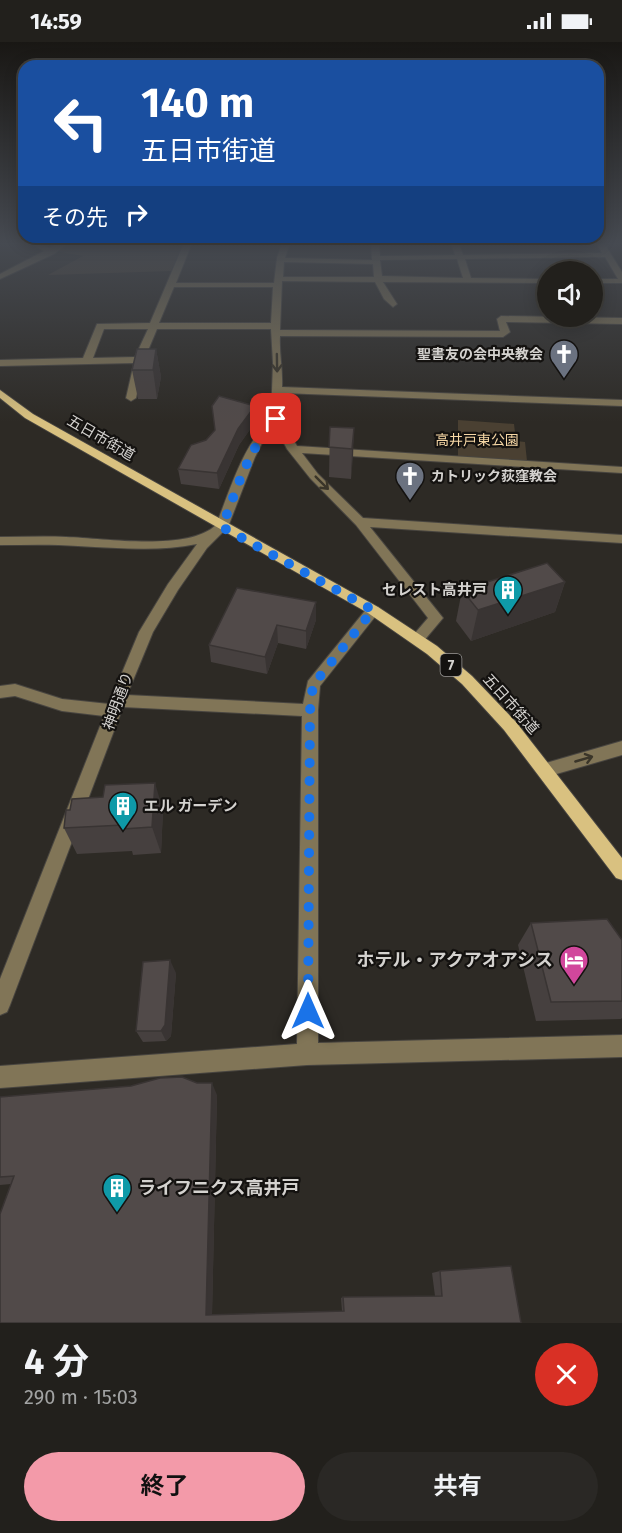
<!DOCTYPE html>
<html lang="ja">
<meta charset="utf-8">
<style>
:root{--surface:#22201c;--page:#2a2825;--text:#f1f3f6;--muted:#a2a3a3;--line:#3f3e3b;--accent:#f39aa9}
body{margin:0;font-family:"Fira Sans","Noto Sans JP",sans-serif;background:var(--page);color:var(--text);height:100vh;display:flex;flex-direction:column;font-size:22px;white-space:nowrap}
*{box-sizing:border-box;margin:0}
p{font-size:20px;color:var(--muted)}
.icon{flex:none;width:33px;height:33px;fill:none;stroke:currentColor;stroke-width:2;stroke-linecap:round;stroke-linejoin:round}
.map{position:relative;height:1281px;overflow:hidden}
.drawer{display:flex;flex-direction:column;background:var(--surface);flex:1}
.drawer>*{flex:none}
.top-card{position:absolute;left:18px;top:18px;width:586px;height:183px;border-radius:18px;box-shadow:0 3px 15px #0003,0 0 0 2px var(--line);background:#1a4fa0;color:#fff;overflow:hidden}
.tools{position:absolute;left:537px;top:219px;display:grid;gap:12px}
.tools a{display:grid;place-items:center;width:66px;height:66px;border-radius:50%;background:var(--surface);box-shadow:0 3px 15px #0003,0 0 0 2px var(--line);font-size:30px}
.pin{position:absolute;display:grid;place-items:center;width:51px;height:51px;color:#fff;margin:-26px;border-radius:12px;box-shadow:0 3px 9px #0006}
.me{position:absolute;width:66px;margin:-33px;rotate:0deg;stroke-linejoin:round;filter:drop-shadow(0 0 4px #0008)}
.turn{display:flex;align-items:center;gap:21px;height:126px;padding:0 24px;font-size:27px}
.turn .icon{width:78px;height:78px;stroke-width:2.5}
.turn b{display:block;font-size:42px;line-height:51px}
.then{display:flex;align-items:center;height:57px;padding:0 24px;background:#0003;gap:12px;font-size:22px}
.round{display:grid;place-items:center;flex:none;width:63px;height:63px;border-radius:32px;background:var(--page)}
.headline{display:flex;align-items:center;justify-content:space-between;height:102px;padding:0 24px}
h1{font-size:36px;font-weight:700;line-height:45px}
.cta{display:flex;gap:12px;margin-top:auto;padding:12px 24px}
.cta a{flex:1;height:69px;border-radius:36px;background:var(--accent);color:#111;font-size:24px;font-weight:700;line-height:69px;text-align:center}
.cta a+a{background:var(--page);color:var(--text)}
.status{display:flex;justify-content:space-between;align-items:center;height:42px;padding:0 30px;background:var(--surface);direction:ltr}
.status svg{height:16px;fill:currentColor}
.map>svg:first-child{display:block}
.green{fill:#4a4032}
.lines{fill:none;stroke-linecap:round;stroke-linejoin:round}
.minor-casing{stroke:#484540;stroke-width:2}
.major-casing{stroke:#484540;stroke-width:2}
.minor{fill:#817557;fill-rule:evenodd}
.major{fill:#d9c180;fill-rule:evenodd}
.wall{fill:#46403f}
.shaded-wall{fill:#393433}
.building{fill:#514a49;stroke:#393433;stroke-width:1.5}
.oneway{stroke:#3a3529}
.route{stroke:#1a73e8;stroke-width:10;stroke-dasharray:0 18}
.labels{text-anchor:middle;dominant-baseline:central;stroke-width:4.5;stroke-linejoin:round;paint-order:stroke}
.far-poi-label{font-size:14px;font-weight:bold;fill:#d4d2cf;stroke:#141210;text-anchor:end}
.far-park-label{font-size:14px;fill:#f6d7a5;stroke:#141210}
.shield{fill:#141210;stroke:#9a9896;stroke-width:1.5}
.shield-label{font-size:14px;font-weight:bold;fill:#d4d2cf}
.street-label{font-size:15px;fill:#d4d2cf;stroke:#141210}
.poi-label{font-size:15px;font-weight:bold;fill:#d4d2cf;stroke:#141210;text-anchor:end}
.near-poi-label{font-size:18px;font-weight:bold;fill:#d4d2cf;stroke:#141210;text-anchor:end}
</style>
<div class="status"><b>14:59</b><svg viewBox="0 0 49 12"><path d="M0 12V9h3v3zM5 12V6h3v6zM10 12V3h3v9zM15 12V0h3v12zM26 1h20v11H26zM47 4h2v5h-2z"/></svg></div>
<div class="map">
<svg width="622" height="1281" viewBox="0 0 622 1281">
<rect width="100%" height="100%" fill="#2d2a25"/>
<g class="green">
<path d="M 69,201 L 134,201 L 182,205 L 171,229 L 48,233 L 83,214 L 55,209 Z"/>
<path d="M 458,378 L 514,382 L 516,399 L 525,400 L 527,419 L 458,416 Z"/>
</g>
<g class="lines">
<g class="minor-casing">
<g id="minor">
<path d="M 30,201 L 40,201 L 49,206 L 59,201 L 69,201 L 54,212 L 0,237 L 0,232 L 44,209 Z"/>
<path d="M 184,201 L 192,201 L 176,241 L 274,241 L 277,216 L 282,201 L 290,201 L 285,216 L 372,218 L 371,201 L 379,201 L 380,214 L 455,213 L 451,201 L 459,201 L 463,213 L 602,211 L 596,201 L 604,201 L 622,230 L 622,241 L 592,241 L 592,237 L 618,237 L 605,215 L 465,217 L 471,236 L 548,237 L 548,241 L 383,240 L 397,262 L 393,265 L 384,257 L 375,240 L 282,239 L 280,288 L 500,289 L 497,277 L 501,274 L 622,276 L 622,282 L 506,280 L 510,290 L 503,295 L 280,294 C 279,311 283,328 282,345 L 622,358 L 622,364 L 282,351 L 281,377 L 297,404 L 622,425 L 622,431 L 302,411 L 318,432 L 363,476 L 622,493 L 622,501 L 370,485 L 443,576 L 422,601 L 412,601 L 410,597 L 428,576 L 356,483 L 310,436 L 287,407 L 275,384 L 266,393 L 255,415 L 228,485 L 207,506 L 178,548 L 153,590 L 127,653 L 303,662 L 308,639 L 368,565 L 378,565 L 380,568 L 378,571 L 320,644 L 318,668 L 318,1001 L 622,993 L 622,1015 L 307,1023 L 0,1046 L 0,1024 L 297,1002 L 302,674 L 123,665 L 10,963 L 7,970 L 0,973 L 0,937 L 104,674 L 62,669 L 15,654 L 0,656 L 0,644 L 15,642 L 62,657 L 109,662 L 139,590 L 168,542 L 197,502 C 158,510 119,506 78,504 C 52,502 26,503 0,503 L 0,495 C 22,495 44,494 66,495 C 103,496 188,510 216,483 C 231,446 242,405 271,376 L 273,321 L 271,287 L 157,287 L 144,318 L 136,356 L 131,359 L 126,356 L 134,321 L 0,324 L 0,318 L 83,316 L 97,282 L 150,281 ZM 457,217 L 463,236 L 382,234 L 380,218 ZM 284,220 L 373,222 L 374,235 L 283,235 ZM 174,245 L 273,245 L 271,281 L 159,281 ZM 104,287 L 148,287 L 135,315 L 93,316 Z"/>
<path d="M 622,699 L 622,713 L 546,735 L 540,733 L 538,728 L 540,723 L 546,721 Z"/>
</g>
</g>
<g class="major-casing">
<path id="major" d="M 0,348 L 33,372 L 378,565 L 437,604 L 472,634 L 516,680 L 622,816 L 622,838 L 616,836 L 504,688 L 462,642 L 427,612 L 368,571 L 25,376 L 0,356 Z"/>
</g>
<use href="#minor" class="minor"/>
<use href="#major" class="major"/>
</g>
<g class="wall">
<path d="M 156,307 L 161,335 L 157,357 L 138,357 L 132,328 Z"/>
<path d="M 256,379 L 239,403 L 219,447 L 181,442 L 178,427 L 206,398 Z"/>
<path d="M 330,385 L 354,386 L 351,437 L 329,435 Z"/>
<path d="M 565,540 L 555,570 L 471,599 L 456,579 L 462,548 Z"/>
<path d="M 237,546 L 316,578 L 306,607 L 278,601 L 267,632 L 211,620 L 209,603 Z"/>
<path d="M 163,768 L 161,811 L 133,813 L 132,809 L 77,812 L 64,786 Z"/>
<path d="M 531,881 L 622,898 L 622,976 L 621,977 L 536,979 L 518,903 Z"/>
<path d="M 176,931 L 171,994 L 166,999 L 143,1000 L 136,989 Z"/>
<path d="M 217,1053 L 212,1273 L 342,1269 L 341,1256 L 343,1255 L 435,1254 L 432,1231 L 440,1229 L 521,1281 L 0,1281 L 11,1142 L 0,1143 L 0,1055 Z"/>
</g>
<g class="shaded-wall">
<path d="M 156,307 L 161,335 L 157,357 L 153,328 Z"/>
<path d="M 255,364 L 256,379 L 239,403 L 219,447 L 217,431 L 238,387 Z"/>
<path d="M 354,386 L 353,416 L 351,437 L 352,407 Z"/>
<path d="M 565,540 L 555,570 L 471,599 L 478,568 Z"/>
<path d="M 316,560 L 316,578 L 306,607 L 306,589 Z"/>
<path d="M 277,583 L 278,601 L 267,632 L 265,615 Z"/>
<path d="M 155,741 L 163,768 L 161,811 L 152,785 Z"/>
<path d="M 170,918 L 176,931 L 171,994 L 166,999 L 161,989 Z"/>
<path d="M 212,1041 L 217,1053 L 212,1273 L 206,1273 Z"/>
</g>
<g class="building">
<path d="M 137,307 L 156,307 L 153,328 L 132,328 Z"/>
<path d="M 219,354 L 255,364 L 238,387 L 217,431 L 178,427 L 191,403 L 206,398 L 215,388 L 212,364 Z"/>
<path d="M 330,385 L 354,386 L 352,407 L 329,405 Z"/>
<path d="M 547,521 L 565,540 L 478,568 L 462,548 Z"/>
<path d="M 237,546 L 316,560 L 306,589 L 277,583 L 265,615 L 209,603 Z"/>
<path d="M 155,741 L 152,785 L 123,787 L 123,783 L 64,786 L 66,768 L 70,768 L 72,757 L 103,755 L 105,743 Z"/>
<path d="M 607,877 L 622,898 L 622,959 L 551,960 L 531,881 Z"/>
<path d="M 170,918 L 165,983 L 161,989 L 136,989 L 143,920 Z"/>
<path d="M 182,1035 L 197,1041 L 212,1041 L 206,1273 L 344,1269 L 343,1255 L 442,1254 L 440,1229 L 511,1224 L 521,1281 L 0,1281 L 0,1172 L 14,1134 L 0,1135 L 0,1055 L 131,1044 L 160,1036 Z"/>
</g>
<defs><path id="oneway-shaft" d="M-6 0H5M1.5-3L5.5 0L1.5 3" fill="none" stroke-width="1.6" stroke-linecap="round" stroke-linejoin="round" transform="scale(1.5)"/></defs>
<g class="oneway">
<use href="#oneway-shaft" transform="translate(277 321) rotate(89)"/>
<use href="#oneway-shaft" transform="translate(322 441) rotate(45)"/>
<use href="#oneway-shaft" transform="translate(584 717) rotate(-16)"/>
</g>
<linearGradient id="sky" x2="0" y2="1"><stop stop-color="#191714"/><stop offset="0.53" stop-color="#464a51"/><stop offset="1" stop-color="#464a51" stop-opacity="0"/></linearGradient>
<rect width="622" height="380" fill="url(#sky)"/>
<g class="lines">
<path class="route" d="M 276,377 C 248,407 237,447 222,485 L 373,568 L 313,643 L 310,668 L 308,969"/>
</g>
<defs>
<g id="church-pin" transform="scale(1.5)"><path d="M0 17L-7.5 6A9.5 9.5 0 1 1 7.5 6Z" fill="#6b7280" stroke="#141210"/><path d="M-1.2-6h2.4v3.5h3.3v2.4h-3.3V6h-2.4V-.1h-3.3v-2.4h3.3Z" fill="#fff"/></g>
<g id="building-pin" transform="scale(1.5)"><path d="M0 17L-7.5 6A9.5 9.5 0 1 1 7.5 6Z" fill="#0f9aa8" stroke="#141210"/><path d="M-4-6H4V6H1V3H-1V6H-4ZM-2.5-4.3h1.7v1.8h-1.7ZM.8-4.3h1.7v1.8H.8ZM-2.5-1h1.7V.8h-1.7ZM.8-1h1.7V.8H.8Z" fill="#fff"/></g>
<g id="hotel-pin" transform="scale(1.5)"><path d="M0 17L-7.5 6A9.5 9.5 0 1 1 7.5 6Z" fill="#d1479c" stroke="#141210"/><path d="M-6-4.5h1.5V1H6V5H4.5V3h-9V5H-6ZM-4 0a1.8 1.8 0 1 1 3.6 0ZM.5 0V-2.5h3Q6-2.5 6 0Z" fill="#fff"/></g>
</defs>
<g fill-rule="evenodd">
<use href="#church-pin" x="564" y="312"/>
<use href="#church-pin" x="410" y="434"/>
<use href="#building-pin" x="508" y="548"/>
<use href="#building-pin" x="123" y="764"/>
<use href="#hotel-pin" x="574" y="918"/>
<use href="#building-pin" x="117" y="1146"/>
</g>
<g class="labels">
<g class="far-poi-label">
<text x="543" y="312">聖書友の会中央教会</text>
<text x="431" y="434" text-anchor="start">カトリック荻窪教会</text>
</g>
<g class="far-park-label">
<text x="477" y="398">高井戸東公園</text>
</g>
<rect class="shield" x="440.5" y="612" width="21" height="22" rx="4.5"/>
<g class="shield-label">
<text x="451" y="623">7</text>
</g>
<g class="street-label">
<text transform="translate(101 396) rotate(30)">五日市街道</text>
<text transform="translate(118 659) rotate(-70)">神明通り</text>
<text transform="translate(511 662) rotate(48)">五日市街道</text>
</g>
<g class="poi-label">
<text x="487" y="548">セレスト高井戸</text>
<text x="144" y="764" text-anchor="start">エル ガーデン</text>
</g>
<g class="near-poi-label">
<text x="553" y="918">ホテル・アクアオアシス</text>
<text x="138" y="1146" text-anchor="start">ライフニクス高井戸</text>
</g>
</g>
</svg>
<div class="tools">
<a><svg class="icon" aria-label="sound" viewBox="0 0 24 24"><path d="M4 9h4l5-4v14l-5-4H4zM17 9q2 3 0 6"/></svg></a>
</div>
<div class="pin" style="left:276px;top:377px;background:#d93025"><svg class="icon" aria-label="arrive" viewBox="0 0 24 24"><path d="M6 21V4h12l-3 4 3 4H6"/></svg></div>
<svg class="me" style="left:308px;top:969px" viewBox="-20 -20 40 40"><path d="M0-17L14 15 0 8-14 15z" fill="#1a73e8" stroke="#fff" stroke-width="4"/></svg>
<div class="top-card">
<div class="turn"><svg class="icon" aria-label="left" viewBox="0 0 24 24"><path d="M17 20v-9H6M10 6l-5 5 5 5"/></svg><div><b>140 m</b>五日市街道</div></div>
<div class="then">その先<svg class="icon" aria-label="right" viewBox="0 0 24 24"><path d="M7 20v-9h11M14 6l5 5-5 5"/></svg></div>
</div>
</div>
<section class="drawer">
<div class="headline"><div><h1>4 分</h1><p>290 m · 15:03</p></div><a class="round" style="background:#d93025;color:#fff"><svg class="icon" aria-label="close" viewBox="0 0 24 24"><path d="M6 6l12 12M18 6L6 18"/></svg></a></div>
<div class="cta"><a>終了</a><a>共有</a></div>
</section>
